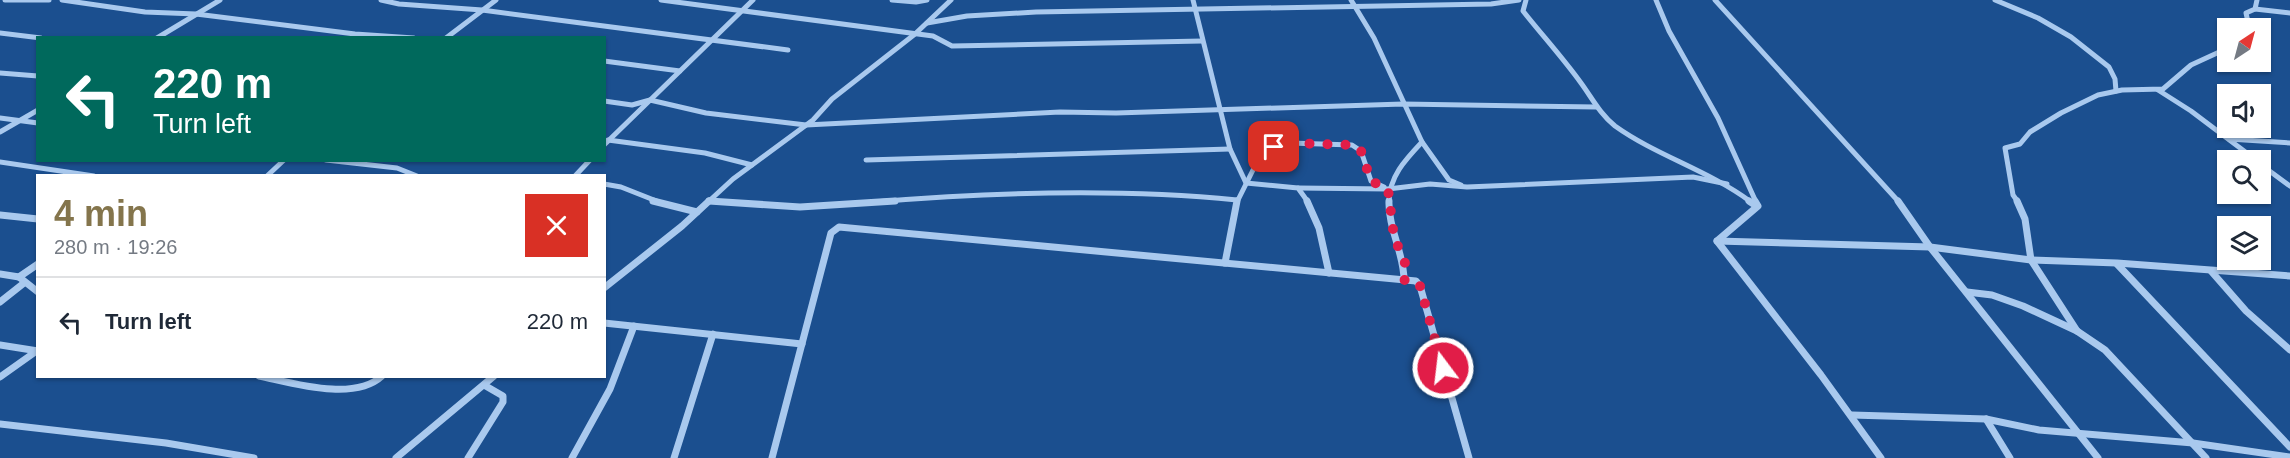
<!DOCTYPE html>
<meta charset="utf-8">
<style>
:root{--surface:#fff;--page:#f2f2f3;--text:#1f2937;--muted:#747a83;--line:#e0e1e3;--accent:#84754c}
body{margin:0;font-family:Helvetica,sans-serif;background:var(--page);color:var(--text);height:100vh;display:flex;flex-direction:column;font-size:22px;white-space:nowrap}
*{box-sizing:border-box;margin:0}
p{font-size:20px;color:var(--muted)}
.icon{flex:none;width:33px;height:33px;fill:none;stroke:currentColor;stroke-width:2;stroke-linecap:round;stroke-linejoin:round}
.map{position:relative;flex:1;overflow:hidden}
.details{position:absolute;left:36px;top:174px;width:570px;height:204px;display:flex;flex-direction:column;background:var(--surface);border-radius:0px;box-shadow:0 2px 4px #0004}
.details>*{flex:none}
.banner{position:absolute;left:36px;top:36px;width:570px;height:126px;border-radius:0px;box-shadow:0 2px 4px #0004;background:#00695c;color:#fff;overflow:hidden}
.needle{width:39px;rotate:36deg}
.controls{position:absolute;left:2217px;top:18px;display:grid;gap:12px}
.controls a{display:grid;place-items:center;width:54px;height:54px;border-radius:0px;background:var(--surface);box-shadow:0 2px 4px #0004;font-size:30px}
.pin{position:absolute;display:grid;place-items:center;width:51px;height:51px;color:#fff;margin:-26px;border-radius:12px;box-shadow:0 3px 9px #0006}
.me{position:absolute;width:66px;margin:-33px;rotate:345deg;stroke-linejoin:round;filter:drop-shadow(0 0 4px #0008)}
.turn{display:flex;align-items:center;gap:21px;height:126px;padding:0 18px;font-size:27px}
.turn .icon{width:78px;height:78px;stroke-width:2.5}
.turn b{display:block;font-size:42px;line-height:51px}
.round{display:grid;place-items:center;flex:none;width:63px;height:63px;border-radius:0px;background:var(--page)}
.overview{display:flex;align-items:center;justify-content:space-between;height:102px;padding:0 18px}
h1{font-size:36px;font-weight:800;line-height:45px;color:var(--accent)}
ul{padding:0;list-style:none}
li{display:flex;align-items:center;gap:18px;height:90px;padding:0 18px;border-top:2px solid var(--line)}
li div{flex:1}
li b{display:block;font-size:22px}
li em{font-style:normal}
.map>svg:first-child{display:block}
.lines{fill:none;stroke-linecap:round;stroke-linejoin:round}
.street-far1{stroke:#a9c9ee;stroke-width:5}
.street{stroke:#a9c9ee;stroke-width:7}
.route{stroke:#e11d48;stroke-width:10;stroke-dasharray:0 18}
</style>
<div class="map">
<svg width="2290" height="458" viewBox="0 0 2290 458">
<rect width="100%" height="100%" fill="#1b4f8f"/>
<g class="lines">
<g class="street-far1">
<path d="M 5,0 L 49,0"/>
<path d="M 62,0 L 145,12 L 196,14 L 355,34 L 414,38"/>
<path d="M 381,0 L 399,4 L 482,10 L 788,50"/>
<path d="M 661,0 L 933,36 L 952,46 L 1202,41"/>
<path d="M 892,0 L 916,2 L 927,0"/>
<path d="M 1193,0 L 1230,149 L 1246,183 L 1298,188 L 1308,202"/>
<path d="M 1351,0 L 1374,38 L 1422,142 C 1405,160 1389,177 1389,202"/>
<path d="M 1526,0 L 1523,11 C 1542,35 1563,58 1581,83 C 1592,98 1600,114 1615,126 C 1657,156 1708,170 1751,202"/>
<path d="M 1656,0 L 1669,31 L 1718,118 L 1756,202"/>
<path d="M 1715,0 L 1899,202"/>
<path d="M 1995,0 L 2038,18 L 2071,37 L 2109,67 L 2115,79 L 2116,91"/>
<path d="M 2255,9 L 2290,13"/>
<path d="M 927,23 L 967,16 L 1036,12 L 1491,4 L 1519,0"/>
<path d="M 2229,28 L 2248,22 L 2246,13 L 2255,9 L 2257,0"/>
<path d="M 0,33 L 41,38"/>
<path d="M 157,38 L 220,0"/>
<path d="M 446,38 L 496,0"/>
<path d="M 604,61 L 680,71"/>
<path d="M 0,73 L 38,76"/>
<path d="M 2158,90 L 2191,111 L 2256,160"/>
<path d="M 604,101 L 632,105 L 650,100 L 706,113 L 806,125 L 1060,112 L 1116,113 L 1403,104 L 1596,107"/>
<path d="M 0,118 L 38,123"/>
<path d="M 0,132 L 38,110"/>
<path d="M 2229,139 L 2290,143"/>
<path d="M 608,140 L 705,153 L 752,165"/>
<path d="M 1422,142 L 1449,180 L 1461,185"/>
<path d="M 604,145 L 753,0"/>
<path d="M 326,160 L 397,168 L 417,176"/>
<path d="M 866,160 L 1230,149"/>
<path d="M 0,162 L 94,176"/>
<path d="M 2260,164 L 2290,186"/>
<path d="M 267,176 L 284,160"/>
<path d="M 575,176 L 590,160"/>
<path d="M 604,184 L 621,187 L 659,202"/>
<path d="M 1298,188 L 1388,189 L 1430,184 L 1467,187 L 1693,177 L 1727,184"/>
<path d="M 709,201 L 724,202"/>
<path d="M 708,202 L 733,179 L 813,120 L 832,99 L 915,34 L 951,0"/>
<path d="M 874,202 C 995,192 1117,188 1237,200"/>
<path d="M 1237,202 L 1262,152 L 1290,143 L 1352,145 L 1361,151 L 1371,181 L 1384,187"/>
<path d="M 2018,202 L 2013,195 L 2005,148 L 2020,144 L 2030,132 L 2061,113 L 2098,95 L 2122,90 L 2163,89 L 2191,65 L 2228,48"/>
</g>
<g class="street">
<path d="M 653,201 L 697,212"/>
<path d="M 709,201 L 800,207 L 895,201"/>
<path d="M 1307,201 L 1319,228 L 1329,273"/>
<path d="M 1389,201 C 1388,228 1404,253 1404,280"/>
<path d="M 1749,201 L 1755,205"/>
<path d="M 1755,201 L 1758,206 L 1717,241 L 1821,375 L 1881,458"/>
<path d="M 1898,201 L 1930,247 L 2098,458"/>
<path d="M 2017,201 L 2025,219 L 2031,260 L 2077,331"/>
<path d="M 0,215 L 38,219"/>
<path d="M 1717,241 L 1930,247 L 2031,260 L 2117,263 L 2290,276"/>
<path d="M 1225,263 L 1237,201"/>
<path d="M 2117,264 L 2290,447"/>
<path d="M 2211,271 L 2246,311 L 2290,350"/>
<path d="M 0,274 L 19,277 L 38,292"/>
<path d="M 19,277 L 38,264"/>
<path d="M 604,288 L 682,226 L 709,201"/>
<path d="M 1967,292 L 1992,295 L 2023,306 L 2077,331 L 2105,350 L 2206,458"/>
<path d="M 0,302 L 24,283"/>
<path d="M 604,323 L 802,344"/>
<path d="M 0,345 L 38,351"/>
<path d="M 259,376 C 293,383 354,402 382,376"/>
<path d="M 0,377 L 38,350"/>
<path d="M 1852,415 L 1986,419 L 2039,430 L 2193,443 L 2290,457"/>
<path d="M 1986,419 L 2010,458"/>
<path d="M 0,424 L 166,443 L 254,458"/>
<path d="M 396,458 L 494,376"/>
<path d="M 468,458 L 503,402 L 503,396 L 484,385"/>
<path d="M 572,458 L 610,389 L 634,326"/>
<path d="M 674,458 L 713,334"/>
<path d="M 772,458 L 831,233 L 839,227 L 1416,281 L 1420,286 L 1469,458"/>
</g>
</g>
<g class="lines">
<path class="route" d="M 1274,147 L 1290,143 L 1352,145 L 1361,151 L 1371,181 L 1388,189 L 1394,237 L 1405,263 L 1404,280 L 1416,281 L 1420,286 L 1443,368"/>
</g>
</svg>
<div class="controls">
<a><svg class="needle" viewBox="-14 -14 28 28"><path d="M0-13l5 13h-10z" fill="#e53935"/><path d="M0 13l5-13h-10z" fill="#747a83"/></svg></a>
<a><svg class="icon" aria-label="sound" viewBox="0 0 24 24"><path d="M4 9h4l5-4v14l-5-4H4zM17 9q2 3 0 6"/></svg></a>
<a><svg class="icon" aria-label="search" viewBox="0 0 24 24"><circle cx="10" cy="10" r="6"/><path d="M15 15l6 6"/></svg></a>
<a><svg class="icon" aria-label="layers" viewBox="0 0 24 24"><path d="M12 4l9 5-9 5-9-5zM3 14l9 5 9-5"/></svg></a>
</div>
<div class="pin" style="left:1274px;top:147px;background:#d93025"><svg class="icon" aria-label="arrive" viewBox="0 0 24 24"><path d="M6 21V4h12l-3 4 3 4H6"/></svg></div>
<svg class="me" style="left:1443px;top:368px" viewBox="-20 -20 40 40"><circle r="17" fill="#e11d48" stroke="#fff" stroke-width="3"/><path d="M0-11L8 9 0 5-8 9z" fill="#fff"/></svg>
<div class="banner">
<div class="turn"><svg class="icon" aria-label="left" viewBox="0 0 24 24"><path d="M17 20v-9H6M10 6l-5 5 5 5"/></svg><div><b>220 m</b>Turn left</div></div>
</div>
<section class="details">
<div class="overview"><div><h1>4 min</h1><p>280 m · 19:26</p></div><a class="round" style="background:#d93025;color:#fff"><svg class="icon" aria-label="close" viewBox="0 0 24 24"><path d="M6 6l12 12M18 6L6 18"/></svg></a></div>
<ul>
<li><svg class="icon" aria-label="left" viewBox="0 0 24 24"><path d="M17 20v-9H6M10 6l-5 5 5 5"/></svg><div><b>Turn left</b></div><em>220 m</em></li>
</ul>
</section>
</div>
